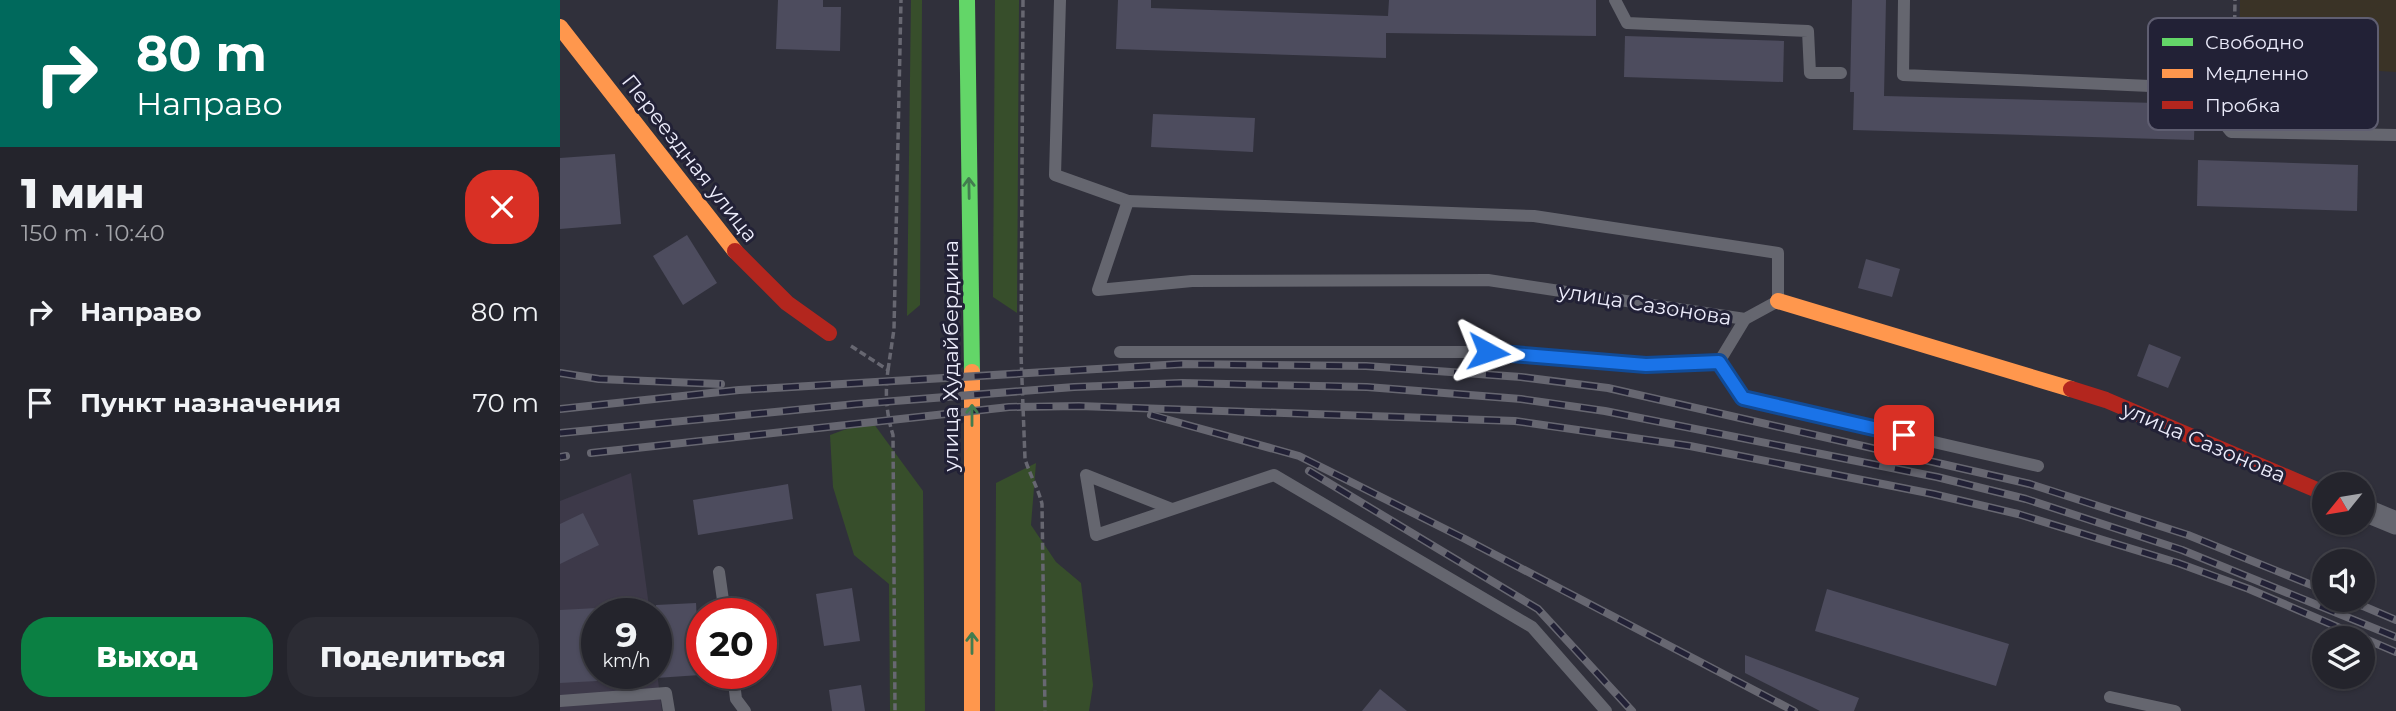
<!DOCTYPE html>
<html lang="ru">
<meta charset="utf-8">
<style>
:root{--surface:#24242c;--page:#2c2c34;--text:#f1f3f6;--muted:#a3a4a9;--line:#414148;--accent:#0b8043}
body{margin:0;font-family:Montserrat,sans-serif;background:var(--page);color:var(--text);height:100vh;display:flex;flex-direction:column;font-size:26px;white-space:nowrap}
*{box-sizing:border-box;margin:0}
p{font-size:23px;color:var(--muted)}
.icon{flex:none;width:38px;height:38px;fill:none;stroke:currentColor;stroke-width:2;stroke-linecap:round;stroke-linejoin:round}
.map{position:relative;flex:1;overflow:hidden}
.details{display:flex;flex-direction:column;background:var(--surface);width:560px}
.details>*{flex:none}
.top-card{background:#00695c;color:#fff;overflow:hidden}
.needle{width:46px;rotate:240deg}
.fabs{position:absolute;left:1752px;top:472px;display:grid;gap:14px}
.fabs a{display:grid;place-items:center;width:63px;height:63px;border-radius:50%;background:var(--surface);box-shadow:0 2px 5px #0004,0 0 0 2px var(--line);font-size:35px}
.speed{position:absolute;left:21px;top:598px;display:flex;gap:14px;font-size:35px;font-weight:700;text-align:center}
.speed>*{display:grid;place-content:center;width:91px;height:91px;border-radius:50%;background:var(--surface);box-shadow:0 2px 5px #0004,0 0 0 2px var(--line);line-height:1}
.speed small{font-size:18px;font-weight:400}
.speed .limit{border:10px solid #d22;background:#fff;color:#111}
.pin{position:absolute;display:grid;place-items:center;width:60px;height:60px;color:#fff;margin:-30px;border-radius:14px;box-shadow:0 4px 10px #0006}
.me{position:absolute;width:77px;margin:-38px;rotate:95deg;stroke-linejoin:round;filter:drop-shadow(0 0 5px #0008)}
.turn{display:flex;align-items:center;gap:24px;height:147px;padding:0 21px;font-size:32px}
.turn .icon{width:91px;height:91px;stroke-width:2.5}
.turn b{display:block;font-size:49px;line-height:60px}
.round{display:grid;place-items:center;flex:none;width:74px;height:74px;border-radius:28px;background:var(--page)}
.headline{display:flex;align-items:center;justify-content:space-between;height:119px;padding:0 21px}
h1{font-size:42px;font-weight:800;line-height:52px}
.action{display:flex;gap:14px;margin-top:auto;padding:14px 21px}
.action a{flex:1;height:80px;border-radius:28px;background:var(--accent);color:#fff;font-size:28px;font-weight:800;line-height:80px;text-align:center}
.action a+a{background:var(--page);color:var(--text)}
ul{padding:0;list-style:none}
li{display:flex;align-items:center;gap:21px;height:91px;padding:0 21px}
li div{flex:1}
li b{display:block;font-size:26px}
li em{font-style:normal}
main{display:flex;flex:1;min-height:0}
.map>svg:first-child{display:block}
.commercial{fill:#3d3949}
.education{fill:#3a3326}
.green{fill:#374e2b}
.building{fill:#4d4c5e}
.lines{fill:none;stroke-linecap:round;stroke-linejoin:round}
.path{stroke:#676771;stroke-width:3.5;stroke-dasharray:7 3.5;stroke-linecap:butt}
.lane{stroke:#65666f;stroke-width:12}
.street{stroke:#65666f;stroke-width:23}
.fast{stroke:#63d668;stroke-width:16}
.slow{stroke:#ff974d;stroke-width:16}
.jam{stroke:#b3261e;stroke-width:16}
.rail-casing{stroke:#676771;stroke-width:8}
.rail{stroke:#222136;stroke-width:5;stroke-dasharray:16;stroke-linecap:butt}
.oneway{stroke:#427c4f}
.route-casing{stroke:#114b97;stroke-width:18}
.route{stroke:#1a73e8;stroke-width:12}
.labels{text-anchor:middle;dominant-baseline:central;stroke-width:6;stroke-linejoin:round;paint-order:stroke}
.street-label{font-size:21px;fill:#ececfb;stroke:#222136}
.key{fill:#222136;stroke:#5f5e71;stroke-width:2}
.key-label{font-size:19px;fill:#ececfb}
</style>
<main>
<section class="details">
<div class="top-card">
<div class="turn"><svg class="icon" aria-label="right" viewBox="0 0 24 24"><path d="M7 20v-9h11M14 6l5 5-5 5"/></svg><div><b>80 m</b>Направо</div></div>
</div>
<div class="headline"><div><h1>1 мин</h1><p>150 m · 10:40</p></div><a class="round" style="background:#d93025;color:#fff"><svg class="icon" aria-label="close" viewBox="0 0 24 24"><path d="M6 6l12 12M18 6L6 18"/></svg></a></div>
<ul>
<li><svg class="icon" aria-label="right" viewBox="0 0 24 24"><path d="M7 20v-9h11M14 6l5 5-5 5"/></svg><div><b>Направо</b></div><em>80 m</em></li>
<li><svg class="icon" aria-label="arrive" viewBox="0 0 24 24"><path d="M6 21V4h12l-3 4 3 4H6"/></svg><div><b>Пункт назначения</b></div><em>70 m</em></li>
</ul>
<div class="action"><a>Выход</a><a>Поделиться</a></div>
</section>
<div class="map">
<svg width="1836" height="711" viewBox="0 0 1836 711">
<rect width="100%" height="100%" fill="#30303b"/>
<path class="commercial" d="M 71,473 L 90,614 L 37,614 L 37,674 L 96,674 L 96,665 L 102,711 L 0,711 L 0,501 Z"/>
<path class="education" d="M 1680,0 L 1836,0 L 1836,72 L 1679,62 Z"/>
<g class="green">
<path d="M 351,0 L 362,0 L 360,305 L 347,316 Z"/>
<path d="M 435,0 L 459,0 L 457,313 L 433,297 Z"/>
<path d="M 311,420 L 363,491 L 365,711 L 330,711 L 329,584 L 294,555 L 273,487 L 270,435 Z"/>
<path d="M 476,463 L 471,525 L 496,562 L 521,583 L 533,685 L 529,711 L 435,711 L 436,483 Z"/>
</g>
<g class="building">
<path d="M 218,0 L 263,0 L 263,7 L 281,7 L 280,51 L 216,49 Z"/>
<path d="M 558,0 L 591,0 L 591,8 L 828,16 L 829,0 L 1036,0 L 1036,36 L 826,33 L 826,58 L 556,49 Z"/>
<path d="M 1292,0 L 1326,0 L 1324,96 L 1635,104 L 1634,140 L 1293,130 L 1294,92 L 1290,92 Z"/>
<path d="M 1065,36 L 1224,41 L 1223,82 L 1064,77 Z"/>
<path d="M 593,114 L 695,118 L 693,152 L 591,147 Z"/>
<path d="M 55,154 L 61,224 L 0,229 L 0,158 Z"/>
<path d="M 1638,160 L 1798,165 L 1797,211 L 1637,206 Z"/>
<path d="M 127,235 L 157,283 L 123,305 L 93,256 Z"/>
<path d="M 1306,259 L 1340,269 L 1332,297 L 1298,288 Z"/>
<path d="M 1589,344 L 1621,357 L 1608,388 L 1577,376 Z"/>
<path d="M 228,484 L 233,519 L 138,535 L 133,500 Z"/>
<path d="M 23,513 L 39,545 L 0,564 L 0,524 Z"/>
<path d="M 292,588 L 300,641 L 264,646 L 256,594 Z"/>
<path d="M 1267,589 L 1449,644 L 1436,686 L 1255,631 Z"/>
<path d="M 136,603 L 140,675 L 96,678 L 96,605 Z"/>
<path d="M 37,608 L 37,681 L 0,683 L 0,610 Z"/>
<path d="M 1185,655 L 1299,698 L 1294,711 L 1260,711 L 1185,673 Z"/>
<path d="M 301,685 L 305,711 L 272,711 L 269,690 Z"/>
<path d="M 820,689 L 847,711 L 802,711 Z"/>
</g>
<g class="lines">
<g class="path">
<path d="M 463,0 L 461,354 L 465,459 C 470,475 478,488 482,504 L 485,711"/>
<path d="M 1648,82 L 1669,70 L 1674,61 L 1675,0"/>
<path d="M 291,346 L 328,370 C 325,392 326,413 333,435 L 335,711"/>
<path d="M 328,370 L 334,329 L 341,0"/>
</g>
<g class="lane">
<path d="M 500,0 L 495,175 L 568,201"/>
<path d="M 1055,0 L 1067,23 L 1248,31 L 1250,73 L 1281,73"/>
<path d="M 1344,0 L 1343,75 L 1635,88 L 1671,132 L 1836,135"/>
<path d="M 568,201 L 974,216 L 1218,253 L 1218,301 L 1185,319 L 928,280 L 632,281 L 538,290 Z"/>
<path d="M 560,352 L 928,352 L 1086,365 L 1159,362 L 1185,319"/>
<path d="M 1159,362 L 1183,398 L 1478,466"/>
<path d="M 612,509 L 526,475 L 536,535 L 714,475 L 972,627 L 1046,711"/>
<path d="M 159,572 L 165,614"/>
<path d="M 173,674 L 176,699 L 185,711"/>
<path d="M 1550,697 L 1615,711"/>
<path d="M 0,701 L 106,693 L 109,711"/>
</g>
<path class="street" d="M 1802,509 L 1836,523"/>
<path class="fast" d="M 407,0 L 412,372"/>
<g class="slow">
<path d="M 0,27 L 175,251"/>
<path d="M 1218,301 L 1511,389"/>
<path d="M 412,372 L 412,711"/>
</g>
<g class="jam">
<path d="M 175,251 L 227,303 L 269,333"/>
<path d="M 1511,389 L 1546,400 L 1764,493"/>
</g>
<g class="rail-casing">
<g id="rail">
<path d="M 0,373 L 39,379 L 161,384"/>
<path d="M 0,409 L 179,390 L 622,364 L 806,366 L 961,377 L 1048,388 L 1470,484 L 1628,535 L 1764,590"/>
<path d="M 591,415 L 739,456 L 905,539 L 1234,711"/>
<path d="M 0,433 L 296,404 L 514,387 L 622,383 L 807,387 L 961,399 L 1045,411 L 1377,477 L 1466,499 L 1622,550 L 1836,637"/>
<path d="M 31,453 L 449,407 L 519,406 L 955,421 L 1130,446 L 1373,494 L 1458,514 L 1618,563 L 1689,589 L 1836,652"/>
<path d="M 0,457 L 6,456"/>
<path d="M 749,471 L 978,609 L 1072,711"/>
<path d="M 1789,600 L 1836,620"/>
</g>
</g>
<use href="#rail" class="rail"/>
</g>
<defs><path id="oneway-shaft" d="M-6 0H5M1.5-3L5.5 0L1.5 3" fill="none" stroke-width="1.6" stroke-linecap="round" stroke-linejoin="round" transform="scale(1.75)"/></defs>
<g class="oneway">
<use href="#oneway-shaft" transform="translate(409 188) rotate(-91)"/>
<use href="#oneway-shaft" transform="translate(412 415) rotate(-90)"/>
<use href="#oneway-shaft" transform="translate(412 643) rotate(-90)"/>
</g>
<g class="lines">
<g class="route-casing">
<path id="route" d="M 928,352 L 1086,365 L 1159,362 L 1183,398 L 1344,435"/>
</g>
<use href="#route" class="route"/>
</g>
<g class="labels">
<g class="street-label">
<text transform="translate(130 158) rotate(52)">Переездная улица</text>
<text transform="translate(1085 304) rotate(9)">улица Сазонова</text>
<text transform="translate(390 356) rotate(-90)">улица Худайбердина</text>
<text transform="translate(1644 442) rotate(23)">улица Сазонова</text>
</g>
</g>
<rect x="1588" y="18" width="230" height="112" rx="10" class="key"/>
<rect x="1602" y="38" width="31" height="8" fill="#63d668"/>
<rect x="1602" y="69" width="31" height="9" fill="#ff974d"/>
<rect x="1602" y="101" width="31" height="8" fill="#b3261e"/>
<g class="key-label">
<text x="1645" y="49">Свободно</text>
<text x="1645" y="80">Медленно</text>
<text x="1645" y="112">Пробка</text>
</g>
</svg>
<div class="fabs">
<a><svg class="needle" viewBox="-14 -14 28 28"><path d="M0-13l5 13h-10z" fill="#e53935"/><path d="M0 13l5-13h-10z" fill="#a3a4a9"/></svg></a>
<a><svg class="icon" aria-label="sound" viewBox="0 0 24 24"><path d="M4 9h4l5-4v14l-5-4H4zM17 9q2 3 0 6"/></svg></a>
<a><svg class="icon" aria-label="layers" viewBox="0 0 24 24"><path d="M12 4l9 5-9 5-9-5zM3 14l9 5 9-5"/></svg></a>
</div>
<div class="speed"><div>9<small>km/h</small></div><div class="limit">20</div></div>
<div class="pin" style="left:1344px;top:435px;background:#d93025"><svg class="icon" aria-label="arrive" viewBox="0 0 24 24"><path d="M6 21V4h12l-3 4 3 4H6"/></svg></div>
<svg class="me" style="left:928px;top:352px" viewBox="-20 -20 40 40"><path d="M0-17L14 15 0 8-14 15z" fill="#1a73e8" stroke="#fff" stroke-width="4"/></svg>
</div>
</main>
